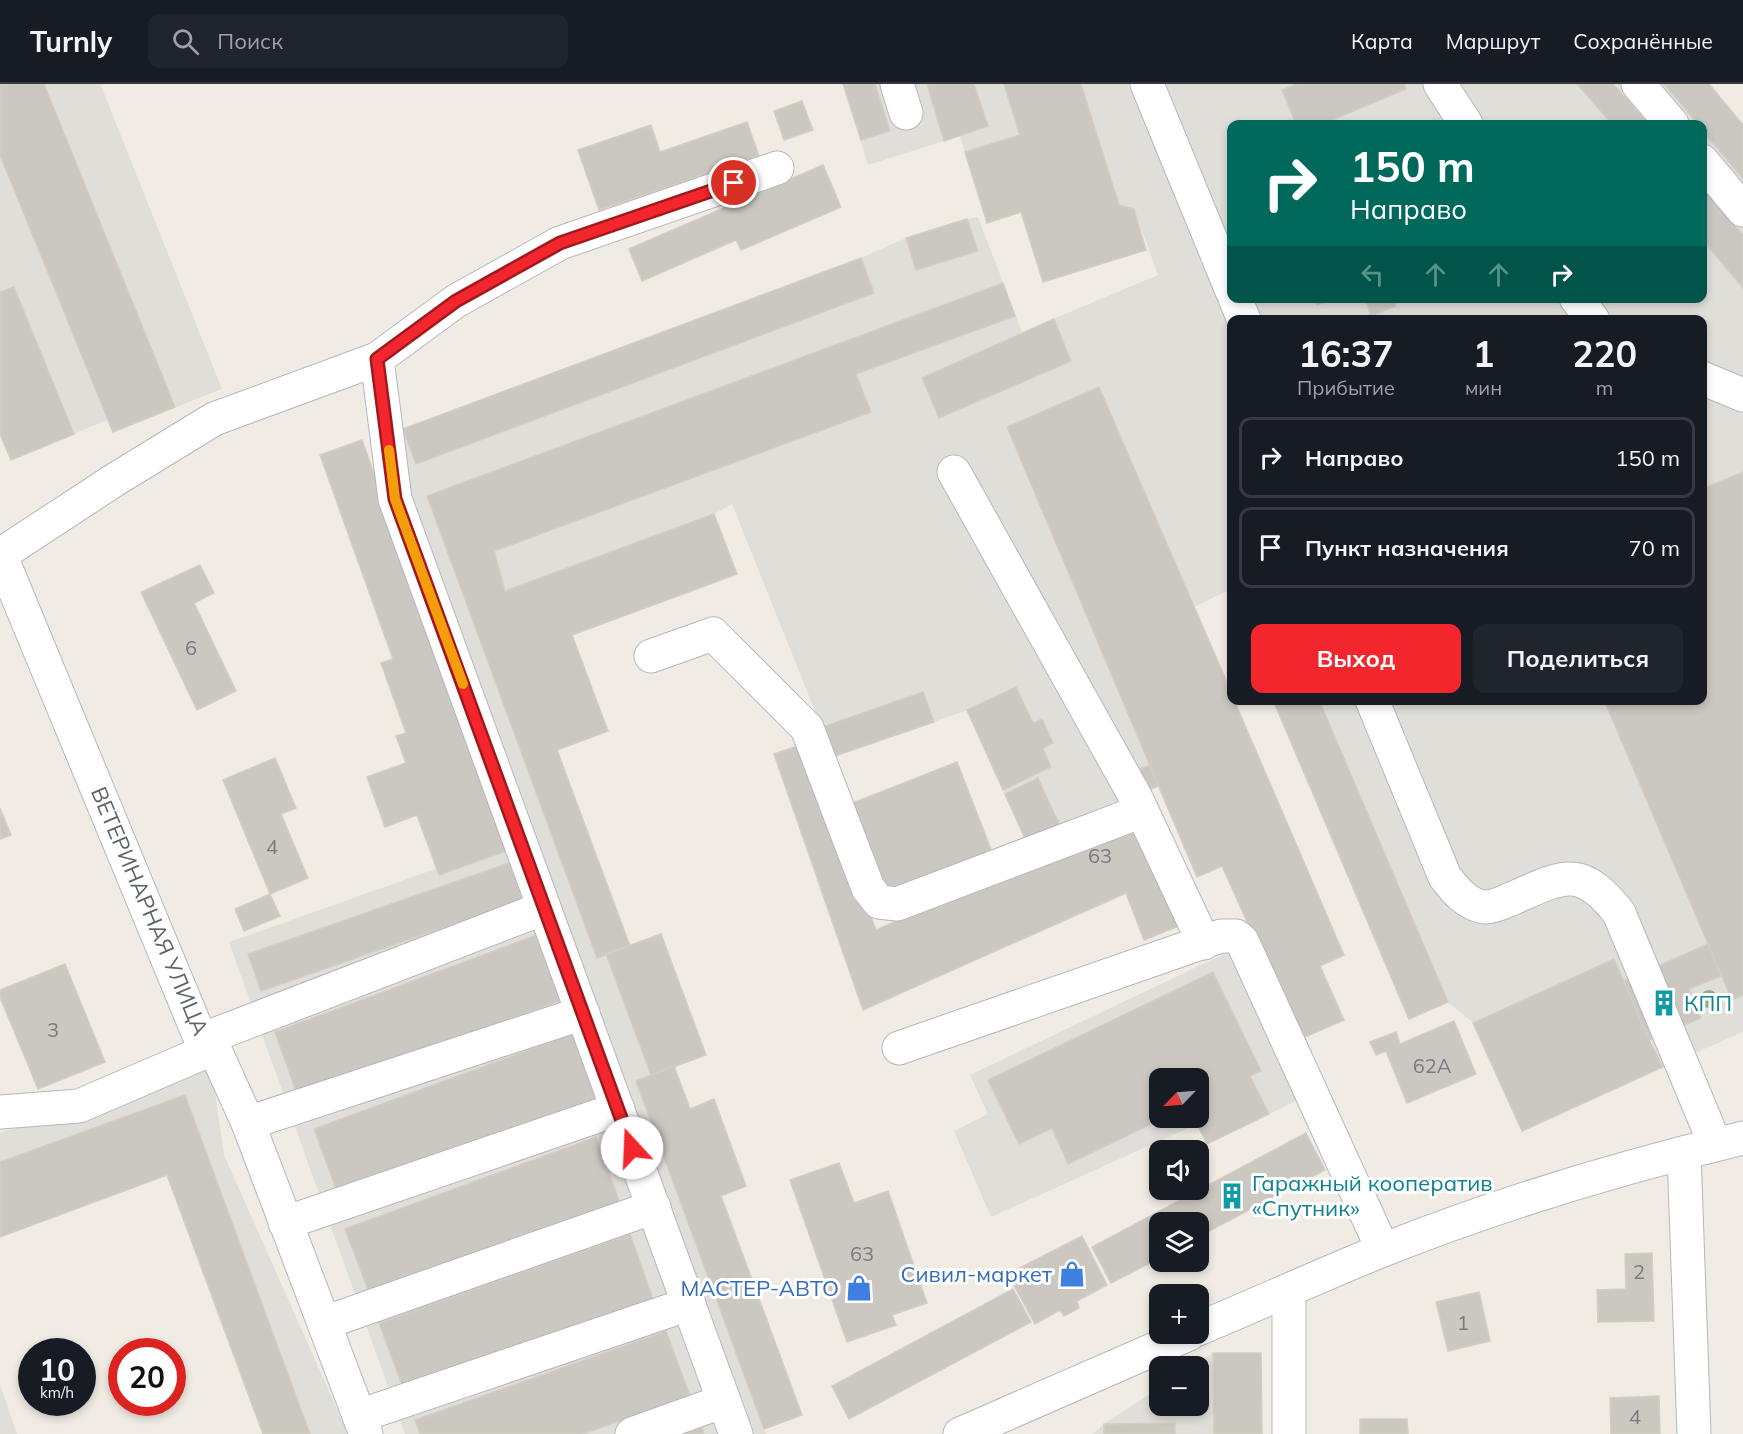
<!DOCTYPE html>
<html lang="ru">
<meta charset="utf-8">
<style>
:root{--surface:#171b24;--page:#20242c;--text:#f1f3f6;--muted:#9ea1a6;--line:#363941;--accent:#f4262d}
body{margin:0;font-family:Mulish,sans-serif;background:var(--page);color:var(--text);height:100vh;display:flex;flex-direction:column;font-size:22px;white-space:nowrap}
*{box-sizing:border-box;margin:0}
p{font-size:20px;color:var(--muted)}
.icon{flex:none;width:33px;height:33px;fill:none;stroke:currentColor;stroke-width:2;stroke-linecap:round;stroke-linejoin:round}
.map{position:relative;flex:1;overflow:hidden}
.drawer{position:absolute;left:1227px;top:231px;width:480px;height:390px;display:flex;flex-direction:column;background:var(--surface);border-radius:12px;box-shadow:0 3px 9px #0003}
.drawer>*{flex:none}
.guide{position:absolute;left:1227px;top:36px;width:480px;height:183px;border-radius:12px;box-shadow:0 3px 9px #0003;background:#00695c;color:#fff;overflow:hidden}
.needle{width:39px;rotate:245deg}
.controls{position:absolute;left:1149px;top:984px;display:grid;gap:12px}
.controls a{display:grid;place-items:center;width:60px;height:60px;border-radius:12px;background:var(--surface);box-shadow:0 3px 9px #0003;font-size:30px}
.speed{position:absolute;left:18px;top:1254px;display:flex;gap:12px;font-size:30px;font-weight:700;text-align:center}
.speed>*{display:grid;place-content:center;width:78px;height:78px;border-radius:50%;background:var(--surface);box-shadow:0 3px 9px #0003;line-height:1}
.speed small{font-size:15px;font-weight:400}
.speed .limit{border:9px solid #d22;background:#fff;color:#111}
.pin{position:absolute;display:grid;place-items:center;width:51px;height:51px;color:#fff;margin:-26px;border:3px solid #fff;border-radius:50%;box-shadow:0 2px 6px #0007}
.me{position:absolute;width:66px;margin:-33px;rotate:340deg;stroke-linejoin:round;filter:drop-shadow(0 0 4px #0008)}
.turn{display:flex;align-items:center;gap:21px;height:126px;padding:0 24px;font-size:27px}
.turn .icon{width:78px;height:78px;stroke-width:2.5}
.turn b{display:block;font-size:42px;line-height:51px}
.lanes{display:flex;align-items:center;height:57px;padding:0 24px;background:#0003;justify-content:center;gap:30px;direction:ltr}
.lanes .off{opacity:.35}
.eta{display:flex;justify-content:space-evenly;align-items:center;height:102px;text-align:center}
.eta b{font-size:36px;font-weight:700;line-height:42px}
.button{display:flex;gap:12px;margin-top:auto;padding:12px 24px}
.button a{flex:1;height:69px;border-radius:12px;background:var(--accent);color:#fff;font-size:24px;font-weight:700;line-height:69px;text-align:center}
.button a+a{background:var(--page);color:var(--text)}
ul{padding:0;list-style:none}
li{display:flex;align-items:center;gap:18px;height:81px;margin:0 12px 9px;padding:0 12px;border:3px solid var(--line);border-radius:12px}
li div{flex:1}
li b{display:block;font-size:22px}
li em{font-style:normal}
header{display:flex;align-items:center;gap:36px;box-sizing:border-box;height:84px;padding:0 30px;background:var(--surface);border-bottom:2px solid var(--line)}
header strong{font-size:28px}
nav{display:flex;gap:33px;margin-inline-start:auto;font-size:21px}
.search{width:420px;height:54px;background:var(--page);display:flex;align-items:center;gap:15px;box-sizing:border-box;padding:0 21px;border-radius:12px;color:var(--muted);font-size:22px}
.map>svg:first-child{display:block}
.industrial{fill:#e0ded9;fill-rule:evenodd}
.building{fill:#cbc7c1;stroke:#d5cdc2;stroke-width:1.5}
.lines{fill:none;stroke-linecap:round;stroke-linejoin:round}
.minor-casing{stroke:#b5b8bc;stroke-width:35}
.minor{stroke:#fff;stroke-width:33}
.tree{fill:#89b280}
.route-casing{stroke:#9f191d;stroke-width:15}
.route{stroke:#f4262d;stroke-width:10}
.slow{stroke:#f59e0b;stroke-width:10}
.labels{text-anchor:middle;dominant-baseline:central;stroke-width:6;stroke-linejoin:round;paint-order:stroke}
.number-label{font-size:20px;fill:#787b7d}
.street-label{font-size:22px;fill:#5c6266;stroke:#fff}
.culture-label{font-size:22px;fill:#0d838f;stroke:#fff;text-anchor:start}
.shop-label{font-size:22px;fill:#366cbe;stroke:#fff;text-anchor:end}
</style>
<header>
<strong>Turnly</strong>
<div class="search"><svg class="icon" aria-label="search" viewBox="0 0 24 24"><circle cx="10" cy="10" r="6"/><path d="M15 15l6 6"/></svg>Поиск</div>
<nav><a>Карта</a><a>Маршрут</a><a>Сохранённые</a></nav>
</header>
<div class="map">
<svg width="1743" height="1350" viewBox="0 0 1743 1350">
<rect width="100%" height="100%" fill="#f0ece4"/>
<g class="industrial">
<path d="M 0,0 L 104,0 L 101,2 L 222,305 L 113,348 L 107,336 L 11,376 L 0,350 Z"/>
<path d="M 843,0 L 1709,0 L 1743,41 L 1743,948 L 1663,983 L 1614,875 L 1473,939 L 1444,915 L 1319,617 L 1702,616 L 1702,236 L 1232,236 L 1231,505 L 1194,523 L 1226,597 L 1134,644 L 1158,702 L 1027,759 L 967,626 L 934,638 L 923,608 L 821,642 L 732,420 L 714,430 L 506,507 L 557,666 L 690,1024 L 714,1015 L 746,1102 L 721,1112 L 802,1331 L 764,1345 L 766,1350 L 405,1350 L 229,858 L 531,751 L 387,348 L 403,345 L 861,174 L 906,154 L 967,135 L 978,133 L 1022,248 L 1158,191 L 1134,125 L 1119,121 L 1112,100 L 987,139 L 960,52 L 868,81 ZM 1232,40 L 1702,40 L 1702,214 L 1232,214 Z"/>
<path d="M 1228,868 L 1298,1016 L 1269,1030 L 1197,1040 L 991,1133 L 954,1047 L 988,1030 L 970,991 ZM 1160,994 L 1198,994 L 1198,1034 L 1160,1034 Z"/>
<path d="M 210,973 L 224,1071 L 348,1350 L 263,1350 L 167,1091 L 0,1153 L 0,1049 Z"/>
<path d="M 1213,1269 L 1261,1269 L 1262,1350 L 1093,1350 L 1104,1340 L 1159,1304 L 1160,1322 L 1198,1322 L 1198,1282 L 1193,1282 Z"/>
<path d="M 0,1300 L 17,1350 L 0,1350 Z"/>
</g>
<g class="building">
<path d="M 0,0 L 44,0 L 175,323 L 113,348 L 0,71 Z"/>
<path d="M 843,0 L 875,0 L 890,47 L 861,56 Z"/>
<path d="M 927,0 L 974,0 L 988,42 L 944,57 Z"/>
<path d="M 1004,0 L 1081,0 L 1119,121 L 1134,125 L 1146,166 L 1043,198 L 1021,128 L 987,139 L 965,68 L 1020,51 Z"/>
<path d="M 1297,0 L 1404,0 L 1406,5 L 1327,38 L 1328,40 L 1296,40 L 1282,6 Z"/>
<path d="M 1577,0 L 1613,0 L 1649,40 L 1612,40 Z"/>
<path d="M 1664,0 L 1709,0 L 1743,41 L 1743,95 L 1702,46 L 1702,40 L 1698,40 Z"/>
<path d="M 802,17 L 813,46 L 784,56 L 774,27 Z"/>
<path d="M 747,38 L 759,72 L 599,126 L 578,66 L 651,41 L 660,68 Z"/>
<path d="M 823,81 L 841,123 L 741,166 L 736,156 L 642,197 L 629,165 Z"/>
<path d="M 1702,102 L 1743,151 L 1743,204 L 1702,155 Z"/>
<path d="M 967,135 L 978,167 L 916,186 L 906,154 Z"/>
<path d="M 861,174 L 874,209 L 416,380 L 403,345 Z"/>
<path d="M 1003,199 L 1015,232 L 856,290 L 871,328 L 494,467 L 505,507 L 714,430 L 737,490 L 572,551 L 608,647 L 557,666 L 630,862 L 597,874 L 427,412 Z"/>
<path d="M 14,203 L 74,350 L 11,376 L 0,350 L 0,208 Z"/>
<path d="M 1315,214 L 1336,214 L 1317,221 Z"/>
<path d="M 1365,214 L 1393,214 L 1396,222 L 1371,232 Z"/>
<path d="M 1054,235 L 1071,277 L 939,334 L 922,294 Z"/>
<path d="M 1099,303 L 1232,610 L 1232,616 L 1234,616 L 1344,871 L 1320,882 L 1344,936 L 1300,955 L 1222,782 L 1197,793 L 1007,343 Z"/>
<path d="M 362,356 L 509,766 L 439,791 L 417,731 L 385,743 L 367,693 L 406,679 L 396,652 L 406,649 L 381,579 L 393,575 L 320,371 Z"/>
<path d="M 1743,388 L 1743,911 L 1732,916 L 1604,616 L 1702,616 L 1702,405 Z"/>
<path d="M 200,481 L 214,509 L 194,519 L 236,607 L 197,626 L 141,508 Z"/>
<path d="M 1016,603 L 1033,639 L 1042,635 L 1053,659 L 1043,664 L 1051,683 L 1003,706 L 967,626 Z"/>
<path d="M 923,608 L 934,638 L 832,673 L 822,643 Z"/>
<path d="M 1273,616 L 1319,616 L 1448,918 L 1409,935 Z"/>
<path d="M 803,660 L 876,846 L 1134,732 L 1186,839 L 1144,856 L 1126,809 L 863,926 L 774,670 Z"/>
<path d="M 275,674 L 296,724 L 281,730 L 308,794 L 270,810 L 223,696 Z"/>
<path d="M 957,678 L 992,768 L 889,809 L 853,719 Z"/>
<path d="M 1150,681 L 1158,702 L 1142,709 L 1133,688 Z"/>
<path d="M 1038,694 L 1061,744 L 1027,759 L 1005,710 Z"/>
<path d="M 0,724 L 11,751 L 0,755 Z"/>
<path d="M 509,779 L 523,816 L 261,907 L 248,870 Z"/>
<path d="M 270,810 L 280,832 L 244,847 L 235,825 Z"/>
<path d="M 661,850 L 706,971 L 651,991 L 606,870 Z"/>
<path d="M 537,851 L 562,916 L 298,1013 L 275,948 Z"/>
<path d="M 1708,860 L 1721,892 L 1689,905 L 1701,934 L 1649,956 L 1624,897 Z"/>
<path d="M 1614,875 L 1649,956 L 1663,983 L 1522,1047 L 1473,939 Z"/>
<path d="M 65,880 L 105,978 L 38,1005 L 0,913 L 0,906 Z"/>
<path d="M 1213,888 L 1261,987 L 1250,992 L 1269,1030 L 1207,1060 L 1194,1034 L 1198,1034 L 1198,994 L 1160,994 L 1160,1034 L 1164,1034 L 1068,1080 L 1052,1044 L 1019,1060 L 988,996 Z"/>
<path d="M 1454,937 L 1476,990 L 1407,1019 L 1386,967 L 1376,971 L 1370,958 L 1396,948 L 1400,960 Z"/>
<path d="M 577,948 L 601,1013 L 338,1110 L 314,1045 Z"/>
<path d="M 674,982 L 690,1025 L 714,1015 L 746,1102 L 721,1112 L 802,1331 L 764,1345 L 636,997 Z"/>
<path d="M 185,1011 L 310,1350 L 263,1350 L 167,1091 L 0,1153 L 0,1078 Z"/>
<path d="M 1306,1049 L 1325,1086 L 1198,1153 L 1198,1138 L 1160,1138 L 1160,1174 L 1111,1199 L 1092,1163 Z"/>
<path d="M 596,1053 L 620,1119 L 370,1211 L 345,1145 Z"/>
<path d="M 839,1079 L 854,1119 L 888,1107 L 927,1219 L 892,1231 L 896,1241 L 847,1258 L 790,1096 Z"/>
<path d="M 630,1150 L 653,1215 L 403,1304 L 379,1239 Z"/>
<path d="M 1082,1152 L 1107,1201 L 1077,1217 L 1079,1224 L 1064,1232 L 1060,1226 L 1035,1240 L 1008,1190 Z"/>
<path d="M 1652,1169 L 1654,1237 L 1598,1238 L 1597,1206 L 1626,1205 L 1625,1170 Z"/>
<path d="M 1013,1205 L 1031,1238 L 849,1335 L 832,1302 Z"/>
<path d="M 1479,1208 L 1490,1257 L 1448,1267 L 1436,1218 Z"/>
<path d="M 666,1247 L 690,1312 L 583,1350 L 420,1350 L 415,1336 Z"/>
<path d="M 1213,1269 L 1261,1269 L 1262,1350 L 1214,1350 Z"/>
<path d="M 1659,1312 L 1660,1350 L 1611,1350 L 1610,1314 Z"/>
<path d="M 1360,1335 L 1407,1335 L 1408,1350 L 1360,1350 Z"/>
<path d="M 1175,1339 L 1175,1350 L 1104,1350 L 1104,1340 Z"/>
<path d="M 702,1343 L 704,1350 L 681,1350 Z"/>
</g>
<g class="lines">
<g class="minor-casing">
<g id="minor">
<path d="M 897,0 L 906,29"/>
<path d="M 1147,0 L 1232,207"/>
<path d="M 1440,0 L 1466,40"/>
<path d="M 1638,0 L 1672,40"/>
<path d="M 1702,77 L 1743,126"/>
<path d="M 1235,214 L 1244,236"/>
<path d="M 1576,214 L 1593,236"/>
<path d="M 377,275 L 395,415 L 736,1350"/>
<path d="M 1702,294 L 1743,311"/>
<path d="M 954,388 L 1135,712 L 1204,859"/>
<path d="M 0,470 L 201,956 L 214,964 L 248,1039 L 366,1350"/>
<path d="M 0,471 L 116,395 L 214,335 L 377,275 L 456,217 L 560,159 L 777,84"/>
<path d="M 651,572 L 713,550 L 807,644 L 868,804 L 879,818 L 897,820 L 1142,727"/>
<path d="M 1372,616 L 1445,793 C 1455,806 1467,821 1485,823 C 1494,823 1504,818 1511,815 C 1562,793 1580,779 1619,829 L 1715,1060"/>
<path d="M 201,956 L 544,824"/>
<path d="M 899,964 L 1221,852 L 1236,852 L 1242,857 L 1383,1166"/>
<path d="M 0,1028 L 79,1022 L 214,964"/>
<path d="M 248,1039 L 583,929"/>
<path d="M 1684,1069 L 1694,1350"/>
<path d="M 285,1139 L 618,1025"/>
<path d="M 324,1239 L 654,1123"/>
<path d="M 1198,1245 C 1260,1219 1321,1191 1383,1166 C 1499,1120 1621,1083 1743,1054"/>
<path d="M 359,1332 L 689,1220"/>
<path d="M 632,1350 L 724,1317"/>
<path d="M 960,1350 L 1189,1250"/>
<path d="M 1289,1350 L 1289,1206"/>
</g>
</g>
<use href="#minor" class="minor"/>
</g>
<circle class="tree" cx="1709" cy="915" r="9"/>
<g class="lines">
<g class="route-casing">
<path id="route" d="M 632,1064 L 395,415 L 377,275 L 456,217 L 560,159 L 734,99"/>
</g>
<use href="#route" class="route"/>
<path class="slow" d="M 389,366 L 395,415 L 463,600"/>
</g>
<defs>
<g id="building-bare" transform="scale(2.07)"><path d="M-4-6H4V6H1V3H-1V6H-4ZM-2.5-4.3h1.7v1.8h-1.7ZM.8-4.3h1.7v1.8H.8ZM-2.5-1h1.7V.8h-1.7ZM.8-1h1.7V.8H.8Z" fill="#0f9aa8" stroke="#fff" stroke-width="2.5" paint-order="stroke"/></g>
<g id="shop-bare" transform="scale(2.07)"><path d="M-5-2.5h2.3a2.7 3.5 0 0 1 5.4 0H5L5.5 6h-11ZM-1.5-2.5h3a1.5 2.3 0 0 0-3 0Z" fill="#3f7fe0" stroke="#fff" stroke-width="2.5" paint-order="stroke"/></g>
</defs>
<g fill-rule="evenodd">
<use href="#building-bare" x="1664" y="919"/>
<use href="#building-bare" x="1232" y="1112"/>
<use href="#shop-bare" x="1072" y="1190"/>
<use href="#shop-bare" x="859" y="1204"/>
</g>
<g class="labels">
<g class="number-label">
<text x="191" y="563">6</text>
<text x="272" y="762">4</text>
<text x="1100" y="771">63</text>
<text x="53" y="945">3</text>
<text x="1432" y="981">62А</text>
<text x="862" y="1169">63</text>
<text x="1639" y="1187">2</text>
<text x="1463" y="1238">1</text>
<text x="1635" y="1332">4</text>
</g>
<g class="street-label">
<text transform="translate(150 827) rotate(67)">ВЕТЕРИНАРНАЯ УЛИЦА</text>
</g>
<g class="culture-label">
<text x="1684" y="919">КПП</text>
<text x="1252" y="1099">Гаражный кооператив<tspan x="1252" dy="25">«Спутник»</tspan></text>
</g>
<g class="shop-label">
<text x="1052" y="1190">Сивил-маркет</text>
<text x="839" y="1204">МАСТЕР-АВТО</text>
</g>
</g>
</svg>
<div class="controls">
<a><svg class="needle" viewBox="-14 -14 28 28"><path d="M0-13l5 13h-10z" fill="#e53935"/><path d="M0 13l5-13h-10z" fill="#9ea1a6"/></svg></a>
<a><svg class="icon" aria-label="sound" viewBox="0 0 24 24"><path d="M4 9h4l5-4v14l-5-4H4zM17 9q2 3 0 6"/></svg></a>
<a><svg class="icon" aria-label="layers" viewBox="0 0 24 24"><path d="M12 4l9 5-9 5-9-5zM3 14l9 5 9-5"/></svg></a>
<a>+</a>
<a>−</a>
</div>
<div class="speed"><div>10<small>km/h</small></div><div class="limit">20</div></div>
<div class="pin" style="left:734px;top:99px;background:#d93025"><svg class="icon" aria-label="arrive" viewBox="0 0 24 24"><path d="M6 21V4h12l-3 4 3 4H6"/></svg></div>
<svg class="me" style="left:632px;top:1064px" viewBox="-20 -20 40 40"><circle r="19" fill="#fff"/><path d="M0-13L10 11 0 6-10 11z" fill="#f4262d"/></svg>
<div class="guide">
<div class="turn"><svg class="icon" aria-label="right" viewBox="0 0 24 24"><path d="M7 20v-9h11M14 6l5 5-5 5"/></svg><div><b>150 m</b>Направо</div></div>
<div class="lanes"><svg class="icon off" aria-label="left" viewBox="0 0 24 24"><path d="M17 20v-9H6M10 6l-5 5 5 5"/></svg><svg class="icon off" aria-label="ahead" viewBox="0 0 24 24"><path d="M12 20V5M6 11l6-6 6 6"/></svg><svg class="icon off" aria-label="ahead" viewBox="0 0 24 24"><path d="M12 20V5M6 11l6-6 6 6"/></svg><svg class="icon" aria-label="right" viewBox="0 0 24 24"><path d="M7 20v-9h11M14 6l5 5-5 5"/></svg></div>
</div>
<section class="drawer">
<div class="eta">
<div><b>16:37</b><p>Прибытие</p></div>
<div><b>1</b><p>мин</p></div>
<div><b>220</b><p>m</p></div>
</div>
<ul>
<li><svg class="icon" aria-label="right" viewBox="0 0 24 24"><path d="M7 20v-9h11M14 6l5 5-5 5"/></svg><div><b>Направо</b></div><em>150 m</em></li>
<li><svg class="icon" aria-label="arrive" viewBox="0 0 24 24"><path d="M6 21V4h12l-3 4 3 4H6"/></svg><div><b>Пункт назначения</b></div><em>70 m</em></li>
</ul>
<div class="button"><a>Выход</a><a>Поделиться</a></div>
</section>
</div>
